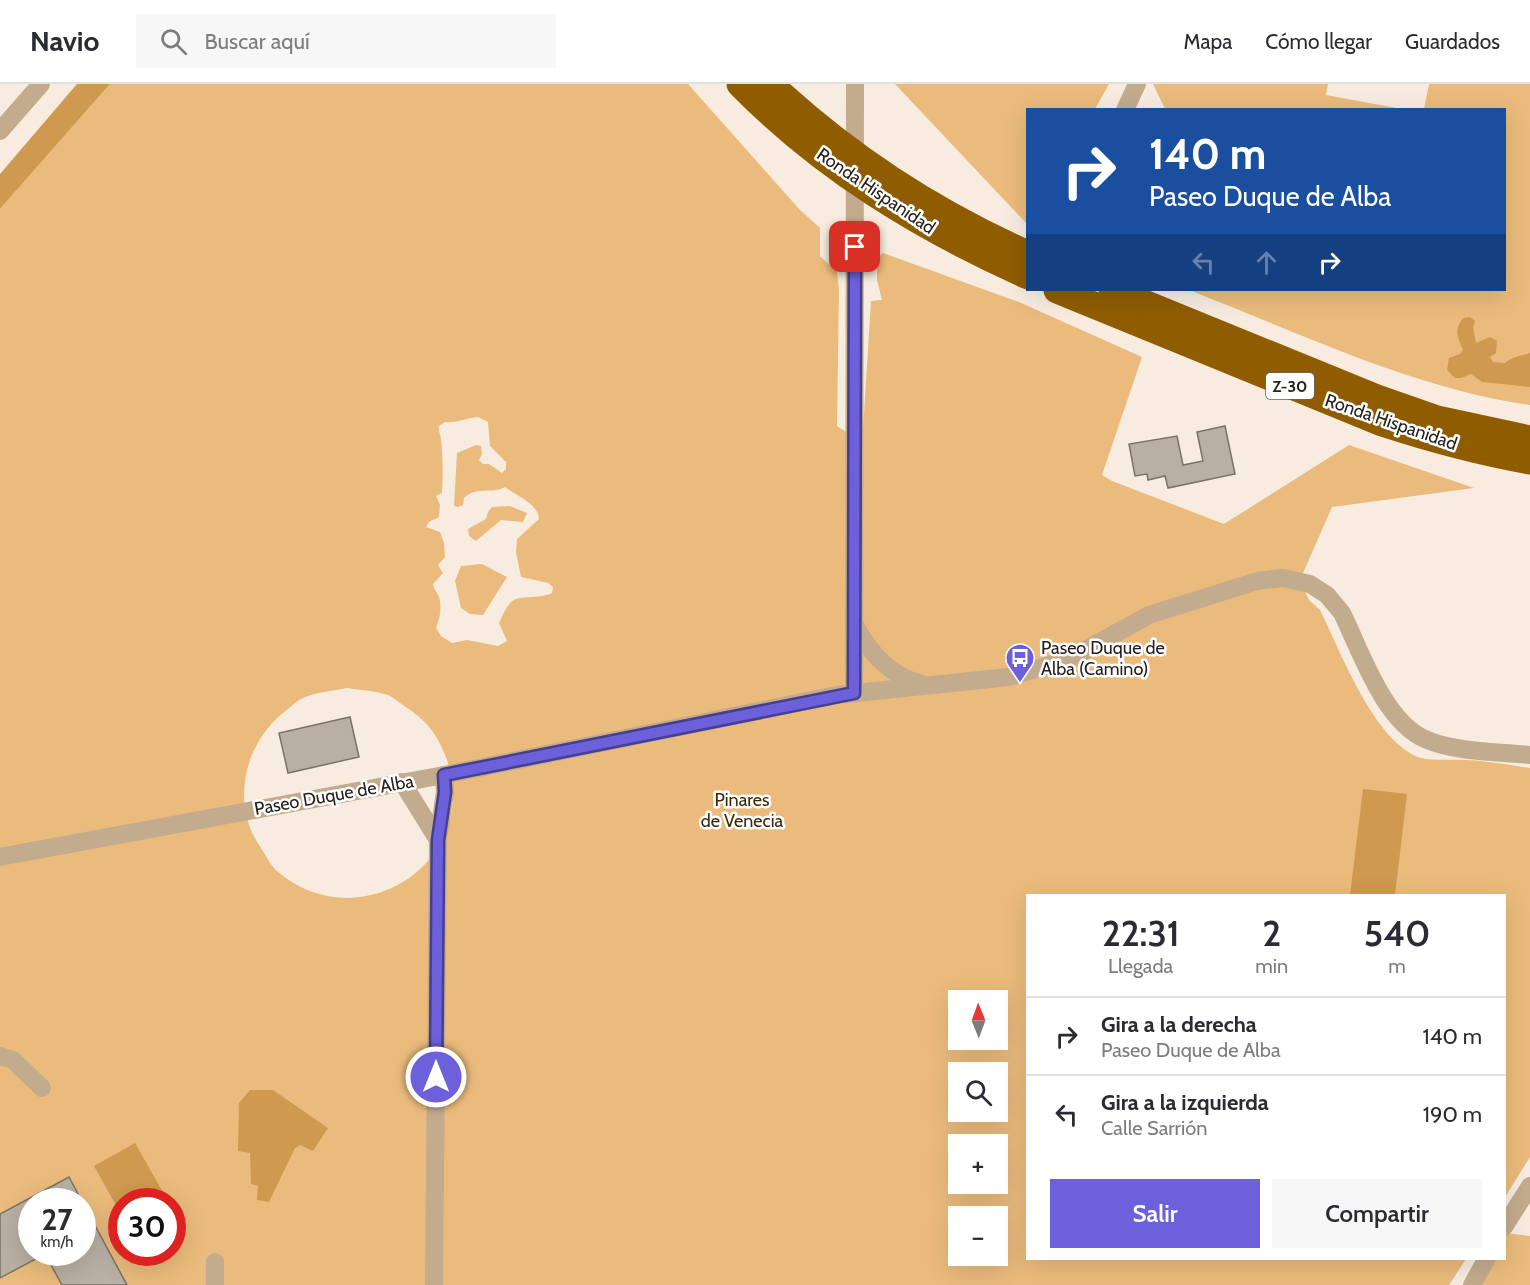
<!DOCTYPE html>
<html lang="es">
<meta charset="utf-8">
<style>
:root{--surface:#fff;--page:#f7f7f7;--text:#2b2b33;--muted:#7c7c81;--line:#e1e1e2;--accent:#6c61db}
body{margin:0;font-family:Cabin,sans-serif;background:var(--page);color:var(--text);height:100vh;display:flex;flex-direction:column;font-size:22px;white-space:nowrap}
*{box-sizing:border-box;margin:0}
p{font-size:20px;color:var(--muted)}
.icon{flex:none;width:33px;height:33px;fill:none;stroke:currentColor;stroke-width:2;stroke-linecap:round;stroke-linejoin:round}
.map{position:relative;flex:1;overflow:hidden}
.sheet{position:absolute;left:1026px;top:810px;width:480px;height:366px;display:flex;flex-direction:column;background:var(--surface);border-radius:0px;box-shadow:0 6px 24px #0002}
.sheet>*{flex:none}
.guide{position:absolute;left:1026px;top:24px;width:480px;height:183px;border-radius:0px;box-shadow:0 6px 24px #0002;background:#1a4fa0;color:#fff;overflow:hidden}
.needle{width:39px;rotate:359deg}
.controls{position:absolute;left:948px;top:906px;display:grid;gap:12px}
.controls a{display:grid;place-items:center;width:60px;height:60px;border-radius:0px;background:var(--surface);box-shadow:0 6px 24px #0002;font-size:30px}
.speed{position:absolute;left:18px;top:1104px;display:flex;gap:12px;font-size:30px;font-weight:700;text-align:center}
.speed>*{display:grid;place-content:center;width:78px;height:78px;border-radius:50%;background:var(--surface);box-shadow:0 6px 24px #0002;line-height:1}
.speed small{font-size:15px;font-weight:400}
.speed .limit{border:9px solid #d22;background:#fff;color:#111}
.pin{position:absolute;display:grid;place-items:center;width:51px;height:51px;color:#fff;margin:-26px;border-radius:12px;box-shadow:0 3px 9px #0006}
.me{position:absolute;width:66px;margin:-33px;rotate:0deg;stroke-linejoin:round;filter:drop-shadow(0 0 4px #0008)}
.turn{display:flex;align-items:center;gap:21px;height:126px;padding:0 24px;font-size:27px}
.turn .icon{width:78px;height:78px;stroke-width:2.5}
.turn b{display:block;font-size:42px;line-height:51px}
.lanes{display:flex;align-items:center;height:57px;padding:0 24px;background:#0003;justify-content:center;gap:30px;direction:ltr}
.lanes .off{opacity:.35}
.eta{display:flex;justify-content:space-evenly;align-items:center;height:102px;text-align:center}
.eta b{font-size:36px;font-weight:600;line-height:42px}
.primary-button{display:flex;gap:12px;margin-top:auto;padding:12px 24px}
.primary-button a{flex:1;height:69px;border-radius:0px;background:var(--accent);color:#fff;font-size:24px;font-weight:600;line-height:69px;text-align:center}
.primary-button a+a{background:var(--page);color:var(--text)}
ul{padding:0;list-style:none}
li{display:flex;align-items:center;gap:18px;height:78px;padding:0 24px;border-top:2px solid var(--line)}
li div{flex:1}
li b{display:block;font-size:22px}
li em{font-style:normal}
header{display:flex;align-items:center;gap:36px;box-sizing:border-box;height:84px;padding:0 30px;background:var(--surface);border-bottom:2px solid var(--line)}
header strong{font-size:28px}
nav{display:flex;gap:33px;margin-inline-start:auto;font-size:21px}
.search{width:420px;height:54px;background:var(--page);display:flex;align-items:center;gap:15px;box-sizing:border-box;padding:0 21px;border-radius:0px;color:var(--muted);font-size:22px}
.map>svg:first-child{display:block}
.green{fill:#eabb7c;fill-rule:evenodd}
.water{fill:#cf9a50}
.building{fill:#b9afa2;stroke:#7b7266;stroke-width:1.5;fill-rule:evenodd}
.lines{fill:none;stroke-linecap:round;stroke-linejoin:round}
.minor{stroke:#c3ab8d;stroke-width:18}
.highway{stroke:#8f5d00;stroke-width:27}
.route-casing{stroke:#463f8e;stroke-width:15}
.route{stroke:#6c61db;stroke-width:10}
.labels{text-anchor:middle;dominant-baseline:central;stroke-width:5;stroke-linejoin:round;paint-order:stroke}
.shield{fill:#fff;stroke:#666460;stroke-width:1.5}
.shield-label{font-size:16px;font-weight:bold;fill:#25211c}
.street-label{font-size:18px;fill:#25211c;stroke:#fff}
.poi-label{font-size:18px;fill:#25211c;stroke:#fff;text-anchor:start}
.park-label{font-size:18px;fill:#3e2807;stroke:#fff}
</style>
<header>
<strong>Navio</strong>
<div class="search"><svg class="icon" aria-label="search" viewBox="0 0 24 24"><circle cx="10" cy="10" r="6"/><path d="M15 15l6 6"/></svg>Buscar aquí</div>
<nav><a>Mapa</a><a>Cómo llegar</a><a>Guardados</a></nav>
</header>
<div class="map">
<svg width="1530" height="1201" viewBox="0 0 1530 1201">
<rect width="100%" height="100%" fill="#f7ecdf"/>
<g class="green">
<path d="M 110,0 L 688,0 L 800,126 L 820,144 L 820,172 L 837,188 L 839,205 L 837,342 L 851,351 L 863,346 L 871,217 L 882,216 L 877,196 L 877,174 L 883,169 L 1019,218 L 1142,273 L 1102,391 L 1112,397 L 1224,440 L 1349,361 L 1474,404 L 1332,423 L 1300,496 L 1309,516 L 1320,526 C 1340,566 1375,660 1421,674 C 1434,677 1452,675 1466,676 C 1488,677 1509,681 1530,684 L 1530,1073 L 1505,1113 L 1504,812 L 1028,812 L 1028,1174 L 1466,1175 L 1449,1201 L 0,1201 L 0,125 ZM 478,333 L 488,338 L 490,362 L 506,378 L 506,385 L 502,389 L 489,380 L 483,380 L 479,376 L 482,370 L 481,362 L 476,361 L 457,369 L 454,422 L 458,423 L 463,421 L 464,414 C 479,401 491,411 505,403 C 516,412 538,419 539,435 L 517,455 L 516,468 L 521,493 L 548,499 L 553,503 L 552,509 C 537,516 520,510 511,518 C 506,523 502,533 499,539 L 507,557 L 498,562 L 467,556 L 452,559 L 441,552 L 436,544 C 440,535 442,523 439,513 C 437,508 434,506 433,500 L 443,489 L 438,481 L 445,473 L 444,459 L 440,448 L 426,443 L 429,438 L 439,433 L 440,421 L 436,412 L 442,409 C 443,392 443,374 441,356 C 441,351 438,348 439,342 L 445,338 C 457,339 466,334 478,333 ZM 347,604 C 360,606 376,607 388,611 C 393,613 398,618 403,621 C 427,637 437,649 447,676 C 482,780 357,857 277,787 C 270,781 266,771 261,764 C 229,719 245,656 288,625 C 293,621 298,616 303,614 C 316,608 333,607 347,604 ZM 958,916 L 998,916 L 998,956 L 958,956 ZM 958,988 L 998,988 L 998,1028 L 958,1028 ZM 958,1060 L 998,1060 L 998,1100 L 958,1100 ZM 32,1118 L 82,1118 L 82,1168 L 32,1168 ZM 122,1118 L 172,1118 L 172,1168 L 122,1168 ZM 958,1132 L 998,1132 L 998,1172 L 958,1172 Z"/>
<path d="M 895,0 L 1109,0 L 1095,25 L 1028,26 L 1027,140 Z"/>
<path d="M 1153,0 L 1328,0 L 1326,11 L 1402,25 L 1165,25 Z"/>
<path d="M 1429,0 L 1530,0 L 1530,321 C 1412,304 1300,249 1189,206 L 1504,206 L 1504,26 L 1424,25 Z"/>
<path d="M 510,422 L 527,429 L 523,438 L 501,436 L 476,457 L 469,452 L 468,445 L 486,435 L 488,428 L 492,423 Z"/>
<path d="M 482,480 L 507,493 L 483,531 L 470,530 L 461,524 L 455,497 L 461,482 Z"/>
<path d="M 1505,1149 L 1530,1152 L 1530,1201 L 1472,1201 L 1487,1175 L 1504,1174 Z"/>
</g>
<g class="water">
<path d="M 77,0 L 110,0 L 0,125 L 0,90 Z"/>
<path d="M 1470,233 L 1475,237 L 1473,243 L 1476,259 L 1490,253 L 1497,257 L 1496,269 L 1490,273 L 1493,278 L 1505,279 C 1511,273 1522,272 1530,269 L 1530,303 L 1482,298 L 1471,290 L 1461,294 L 1455,294 L 1447,286 L 1449,274 L 1460,270 L 1463,266 C 1457,252 1454,247 1463,234 Z"/>
<path d="M 1363,705 L 1407,710 L 1395,811 L 1350,811 Z"/>
<path d="M 250,1006 L 273,1006 L 328,1044 L 313,1067 L 300,1061 L 295,1064 L 269,1118 L 257,1116 L 258,1102 L 251,1100 L 250,1069 L 238,1067 L 239,1019 Z"/>
<path d="M 135,1059 L 168,1117 L 122,1118 L 121,1130 L 94,1082 Z"/>
</g>
<g class="building">
<path d="M 1225,342 L 1235,390 L 1168,404 L 1165,392 L 1148,396 L 1147,390 L 1135,392 L 1129,360 L 1177,352 L 1183,381 L 1203,377 L 1197,348 Z"/>
<path d="M 350,633 L 359,673 L 288,689 L 279,649 Z"/>
<path d="M 69,1093 L 127,1201 L 62,1201 L 45,1170 L 0,1194 L 0,1130 ZM 32,1118 L 82,1118 L 82,1168 L 32,1168 Z"/>
</g>
<g class="lines">
<g class="minor">
<path d="M 1125,26 L 1137,0"/>
<path d="M 0,47 L 41,0"/>
<path d="M 855,541 C 869,568 891,593 922,600"/>
<path d="M 854,609 L 855,0"/>
<path d="M 402,698 L 438,756"/>
<path d="M 0,773 L 444,691 L 837,611 L 1009,593 L 1069,575 L 1149,531 L 1257,497 L 1283,494 L 1310,500 L 1327,511 L 1342,529 C 1361,568 1384,637 1425,655 C 1453,668 1499,668 1530,671"/>
<path d="M 0,972 L 13,976 L 42,1004"/>
<path d="M 1504,1143 L 1530,1102"/>
<path d="M 215,1178 L 215,1201"/>
<path d="M 434,1201 L 438,756 L 445,708 L 444,691"/>
<path d="M 1472,1201 L 1487,1174"/>
</g>
<g class="highway">
<path d="M 740,0 C 822,84 921,144 1028,192"/>
<path d="M 770,0 C 846,71 933,128 1028,170"/>
<path d="M 1057,206 L 1382,339 C 1431,355 1479,368 1530,377"/>
<path d="M 1112,206 L 1377,314 L 1437,335 L 1530,355"/>
</g>
</g>
<g class="lines">
<g class="route-casing">
<path id="route" d="M 436,993 L 438,756 L 445,708 L 444,691 L 854,609 L 855,163"/>
</g>
<use href="#route" class="route"/>
</g>
<defs>
<g id="bus-pin" transform="scale(1.5)"><path d="M0 17L-7.5 6A9.5 9.5 0 1 1 7.5 6Z" fill="#6c61db" stroke="#fff"/><path d="M-5-6H5V4H4V6H2V4H-2V6H-4V4H-5ZM-3.5-4V0h7V-4ZM-3.5 1.2v1.5H-2V1.2ZM2 1.2v1.5H3.5V1.2Z" fill="#fff"/></g>
</defs>
<g fill-rule="evenodd">
<use href="#bus-pin" x="1020" y="574"/>
</g>
<g class="labels">
<rect class="shield" x="1266" y="289" width="48" height="26" rx="4.5"/>
<g class="shield-label">
<text x="1290" y="302">Z-30</text>
</g>
<g class="street-label">
<text transform="translate(876 107) rotate(34)">Ronda Hispanidad</text>
<text transform="translate(1391 338) rotate(19)">Ronda Hispanidad</text>
<text transform="translate(334 711) rotate(-10)">Paseo Duque de Alba</text>
</g>
<g class="poi-label">
<text x="1041" y="564">Paseo Duque de<tspan x="1041" dy="21">Alba (Camino)</tspan></text>
</g>
<g class="park-label">
<text x="742" y="716">Pinares<tspan x="742" dy="21">de Venecia</tspan></text>
</g>
</g>
</svg>
<div class="controls">
<a><svg class="needle" viewBox="-14 -14 28 28"><path d="M0-13l5 13h-10z" fill="#e53935"/><path d="M0 13l5-13h-10z" fill="#7c7c81"/></svg></a>
<a><svg class="icon" aria-label="search" viewBox="0 0 24 24"><circle cx="10" cy="10" r="6"/><path d="M15 15l6 6"/></svg></a>
<a>+</a>
<a>−</a>
</div>
<div class="speed"><div>27<small>km/h</small></div><div class="limit">30</div></div>
<div class="pin" style="left:855px;top:163px;background:#d93025"><svg class="icon" aria-label="arrive" viewBox="0 0 24 24"><path d="M6 21V4h12l-3 4 3 4H6"/></svg></div>
<svg class="me" style="left:436px;top:993px" viewBox="-20 -20 40 40"><circle r="17" fill="#6c61db" stroke="#fff" stroke-width="3"/><path d="M0-11L8 9 0 5-8 9z" fill="#fff"/></svg>
<div class="guide">
<div class="turn"><svg class="icon" aria-label="right" viewBox="0 0 24 24"><path d="M7 20v-9h11M14 6l5 5-5 5"/></svg><div><b>140 m</b>Paseo Duque de Alba</div></div>
<div class="lanes"><svg class="icon off" aria-label="left" viewBox="0 0 24 24"><path d="M17 20v-9H6M10 6l-5 5 5 5"/></svg><svg class="icon off" aria-label="ahead" viewBox="0 0 24 24"><path d="M12 20V5M6 11l6-6 6 6"/></svg><svg class="icon" aria-label="right" viewBox="0 0 24 24"><path d="M7 20v-9h11M14 6l5 5-5 5"/></svg></div>
</div>
<section class="sheet">
<div class="eta">
<div><b>22:31</b><p>Llegada</p></div>
<div><b>2</b><p>min</p></div>
<div><b>540</b><p>m</p></div>
</div>
<ul>
<li><svg class="icon" aria-label="right" viewBox="0 0 24 24"><path d="M7 20v-9h11M14 6l5 5-5 5"/></svg><div><b>Gira a la derecha</b><p>Paseo Duque de Alba</p></div><em>140 m</em></li>
<li><svg class="icon" aria-label="left" viewBox="0 0 24 24"><path d="M17 20v-9H6M10 6l-5 5 5 5"/></svg><div><b>Gira a la izquierda</b><p>Calle Sarrión</p></div><em>190 m</em></li>
</ul>
<div class="primary-button"><a>Salir</a><a>Compartir</a></div>
</section>
</div>
